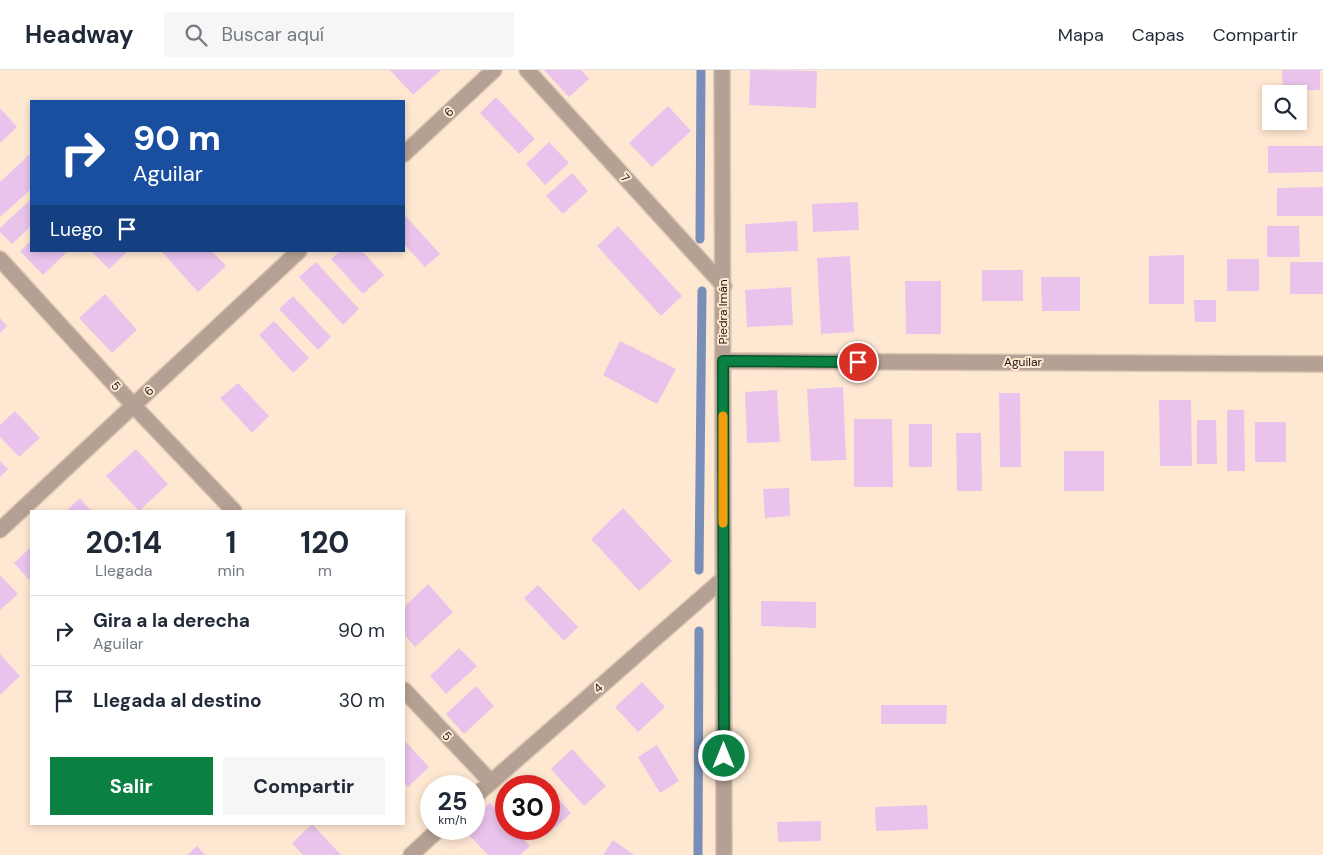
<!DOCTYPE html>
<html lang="es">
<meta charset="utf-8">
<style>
:root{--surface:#fff;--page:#f6f6f7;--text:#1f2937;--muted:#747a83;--line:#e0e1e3;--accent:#0b8043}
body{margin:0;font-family:"DM Sans",sans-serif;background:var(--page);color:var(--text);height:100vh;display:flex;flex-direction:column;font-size:19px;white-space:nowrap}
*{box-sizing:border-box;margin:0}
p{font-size:16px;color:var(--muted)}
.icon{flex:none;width:28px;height:28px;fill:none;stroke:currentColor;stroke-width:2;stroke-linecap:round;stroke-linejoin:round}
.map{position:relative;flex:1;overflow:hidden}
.side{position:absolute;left:30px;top:440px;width:375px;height:315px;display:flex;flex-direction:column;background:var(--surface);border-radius:0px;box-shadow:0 2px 8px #0003}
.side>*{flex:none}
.banner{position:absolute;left:30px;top:30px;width:375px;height:152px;border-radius:0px;box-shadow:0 2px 8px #0003;background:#1a4fa0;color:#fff;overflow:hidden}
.tools{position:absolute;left:1262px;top:15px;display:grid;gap:10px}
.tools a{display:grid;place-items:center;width:45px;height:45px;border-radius:0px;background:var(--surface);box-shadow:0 2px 8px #0003;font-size:25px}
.speed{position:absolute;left:420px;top:705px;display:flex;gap:10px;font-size:25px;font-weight:700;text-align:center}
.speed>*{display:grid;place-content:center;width:65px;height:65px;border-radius:50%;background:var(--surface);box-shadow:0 2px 8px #0003;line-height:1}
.speed small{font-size:12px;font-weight:400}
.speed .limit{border:8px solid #d22;background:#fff;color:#111}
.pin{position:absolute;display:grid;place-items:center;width:42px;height:42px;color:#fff;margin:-21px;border:2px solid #fff;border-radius:50%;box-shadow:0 1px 5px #0007}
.me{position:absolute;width:55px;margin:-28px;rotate:0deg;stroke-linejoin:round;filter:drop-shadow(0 0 4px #0008)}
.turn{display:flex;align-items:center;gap:18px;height:105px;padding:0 20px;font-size:22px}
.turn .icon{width:65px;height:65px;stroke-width:2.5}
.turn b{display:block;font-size:35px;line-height:42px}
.then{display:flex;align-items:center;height:48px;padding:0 20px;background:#0003;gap:10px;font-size:19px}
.eta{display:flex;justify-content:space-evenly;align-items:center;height:85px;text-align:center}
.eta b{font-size:30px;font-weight:700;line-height:35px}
.cta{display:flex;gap:10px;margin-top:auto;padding:10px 20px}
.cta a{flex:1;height:58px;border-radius:0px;background:var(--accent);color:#fff;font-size:20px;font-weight:700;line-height:58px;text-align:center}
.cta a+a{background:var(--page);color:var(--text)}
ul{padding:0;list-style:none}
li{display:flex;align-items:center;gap:15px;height:70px;padding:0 20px;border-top:1px solid var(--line)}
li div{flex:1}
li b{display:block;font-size:19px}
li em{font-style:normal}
header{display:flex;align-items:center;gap:30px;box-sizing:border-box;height:70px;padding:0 25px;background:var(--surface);border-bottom:1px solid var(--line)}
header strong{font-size:24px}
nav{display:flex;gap:28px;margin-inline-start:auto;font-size:18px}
.search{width:350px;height:45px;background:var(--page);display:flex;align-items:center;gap:12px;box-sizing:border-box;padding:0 18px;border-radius:0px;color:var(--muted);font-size:19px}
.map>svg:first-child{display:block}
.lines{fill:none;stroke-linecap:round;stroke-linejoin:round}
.stream{stroke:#788db7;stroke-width:9}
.building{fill:#e9c3eb}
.street-casing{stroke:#dac6b3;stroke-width:18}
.street{stroke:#b5a193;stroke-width:15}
.route-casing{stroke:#07532c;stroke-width:12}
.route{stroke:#0b8043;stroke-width:9}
.slow{stroke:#f59e0b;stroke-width:9}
.labels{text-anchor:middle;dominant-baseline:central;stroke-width:4;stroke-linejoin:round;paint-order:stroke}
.street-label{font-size:12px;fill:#1d160e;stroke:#fee8d2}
</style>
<header>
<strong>Headway</strong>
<div class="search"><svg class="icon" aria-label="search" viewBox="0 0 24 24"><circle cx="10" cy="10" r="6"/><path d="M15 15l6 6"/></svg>Buscar aquí</div>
<nav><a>Mapa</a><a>Capas</a><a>Compartir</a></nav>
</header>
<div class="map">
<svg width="1323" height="785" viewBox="0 0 1323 785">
<rect width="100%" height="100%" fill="#fee8d2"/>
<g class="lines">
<g class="stream">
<path d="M 700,169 L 701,0"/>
<path d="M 699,500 L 702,221"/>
<path d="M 698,785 L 699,561"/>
</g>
</g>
<g class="building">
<path d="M 390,0 L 441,0 L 413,25 Z"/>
<path d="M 544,0 L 581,0 L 589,9 L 569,27 Z"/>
<path d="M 750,0 L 817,1 L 816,38 L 749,35 Z"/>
<path d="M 1282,0 L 1320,0 L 1320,20 L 1283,20 Z"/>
<path d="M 496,27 L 535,69 L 519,84 L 480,43 Z"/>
<path d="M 668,36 L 691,61 L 652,97 L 629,73 Z"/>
<path d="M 0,38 L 17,57 L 0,73 Z"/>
<path d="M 549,72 L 569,93 L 545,115 L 526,94 Z"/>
<path d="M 1268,76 L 1323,76 L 1323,102 L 1268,103 Z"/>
<path d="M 31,83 L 31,119 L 0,147 L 0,112 Z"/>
<path d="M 572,103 L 588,121 L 563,144 L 546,126 Z"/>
<path d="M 1323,117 L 1323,146 L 1277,146 L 1277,118 Z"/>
<path d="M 31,129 L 31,156 L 12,174 L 0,162 L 0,158 Z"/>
<path d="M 858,132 L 859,160 L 813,162 L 812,134 Z"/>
<path d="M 404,144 L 440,184 L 425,197 L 404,174 Z"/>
<path d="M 797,151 L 798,181 L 746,183 L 745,154 Z"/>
<path d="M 618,156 L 682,226 L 661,246 L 597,176 Z"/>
<path d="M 1267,156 L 1299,156 L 1300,187 L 1267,187 Z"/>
<path d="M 31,171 L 31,181 L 68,181 L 43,205 L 20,181 Z"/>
<path d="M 94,181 L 128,181 L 109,199 L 92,182 Z"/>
<path d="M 161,181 L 212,181 L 226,196 L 198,222 Z"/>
<path d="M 340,181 L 362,181 L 384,205 L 363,224 L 331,189 Z"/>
<path d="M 1184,185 L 1184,234 L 1149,234 L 1149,186 Z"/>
<path d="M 850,186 L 854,262 L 821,264 L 817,188 Z"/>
<rect x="1227" y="189" width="32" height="32"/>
<path d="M 316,192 L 359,239 L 343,255 L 299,207 Z"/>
<rect x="1290" y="192" width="33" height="32"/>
<rect x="982" y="200" width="41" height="31"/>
<path d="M 1041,207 L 1080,207 L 1080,241 L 1042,241 Z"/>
<path d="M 905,211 L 941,211 L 941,264 L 906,264 Z"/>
<path d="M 791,217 L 793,255 L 747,257 L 745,220 Z"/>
<path d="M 105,224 L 137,260 L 112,283 L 79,248 Z"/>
<path d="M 293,226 L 331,267 L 318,280 L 279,239 Z"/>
<path d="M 1194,230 L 1216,230 L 1216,252 L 1195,252 Z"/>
<path d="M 0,248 L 7,256 L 0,263 Z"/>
<path d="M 274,251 L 309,288 L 293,303 L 259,265 Z"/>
<path d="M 620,271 L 676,299 L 657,334 L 603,305 Z"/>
<path d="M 238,313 L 269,346 L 252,363 L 220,328 Z"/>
<path d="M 843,317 L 846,390 L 811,391 L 807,319 Z"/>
<path d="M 777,320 L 780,372 L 747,373 L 745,322 Z"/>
<path d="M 999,323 L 1020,323 L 1021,397 L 1000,397 Z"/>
<path d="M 1159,330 L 1191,330 L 1192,396 L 1160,396 Z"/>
<path d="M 1227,340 L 1244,340 L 1245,401 L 1227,401 Z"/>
<path d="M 15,341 L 40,368 L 19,387 L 0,367 L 0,355 Z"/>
<path d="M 854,349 L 892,349 L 893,417 L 854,417 Z"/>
<path d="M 1197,350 L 1216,350 L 1217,394 L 1197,394 Z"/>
<rect x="1255" y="352" width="31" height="40"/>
<rect x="909" y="354" width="23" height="43"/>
<path d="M 956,363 L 981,363 L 982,421 L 957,421 Z"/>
<path d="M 136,379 L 168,414 L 139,441 L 106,406 Z"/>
<rect x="1064" y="381" width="40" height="40"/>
<path d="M 0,391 L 8,399 L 0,407 Z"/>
<path d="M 789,418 L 790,446 L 765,448 L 763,419 Z"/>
<path d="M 80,428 L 91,441 L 66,441 Z"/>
<path d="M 623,438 L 672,491 L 639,521 L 591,469 Z"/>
<path d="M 31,477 L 31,512 L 14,493 Z"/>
<path d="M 0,505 L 18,524 L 0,540 Z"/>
<path d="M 428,514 L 453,542 L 415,577 L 404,564 L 404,537 Z"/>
<path d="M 538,515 L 578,557 L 564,571 L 524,528 Z"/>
<path d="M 761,531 L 816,532 L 816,558 L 761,556 Z"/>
<path d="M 459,578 L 477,596 L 446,624 L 430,606 Z"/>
<path d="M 0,584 L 20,606 L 0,625 Z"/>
<path d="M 642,612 L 665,637 L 638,662 L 615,637 Z"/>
<path d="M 476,616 L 494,636 L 464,664 L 446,644 Z"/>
<path d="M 881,635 L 947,635 L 946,654 L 881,654 Z"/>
<path d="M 404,670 L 429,697 L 408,717 L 404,712 Z"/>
<path d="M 657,675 L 679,711 L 660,723 L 638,687 Z"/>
<path d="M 572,679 L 606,716 L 584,736 L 551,699 Z"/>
<path d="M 535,705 L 546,716 L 523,716 Z"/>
<path d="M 549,719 L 571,743 L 547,765 L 542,759 L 549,759 Z"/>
<path d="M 490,733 L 506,750 L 506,759 L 514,759 L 530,776 L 520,785 L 488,785 L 463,759 L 474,759 L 474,748 Z"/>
<path d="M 927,735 L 928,759 L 876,761 L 875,737 Z"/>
<path d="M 821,751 L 821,771 L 778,772 L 777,752 Z"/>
<path d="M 312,754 L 341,785 L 303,785 L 292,773 Z"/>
<path d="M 613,770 L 634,785 L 603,785 Z"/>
<path d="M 197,776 L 205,785 L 187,785 Z"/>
</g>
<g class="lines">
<g class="street-casing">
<g id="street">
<path d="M 527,0 L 724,216"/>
<path d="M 722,0 L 724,785"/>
<path d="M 404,84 L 494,0"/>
<path d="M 0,189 L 133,335 L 234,441"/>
<path d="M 723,291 L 1323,294"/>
<path d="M 0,460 L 299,181"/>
<path d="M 404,620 L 491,712"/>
<path d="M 474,727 L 723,509"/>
<path d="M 411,785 L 439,759"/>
</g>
</g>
<use href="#street" class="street"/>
</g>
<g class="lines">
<g class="route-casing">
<path id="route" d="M 724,686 L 723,291 L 858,292"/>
</g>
<use href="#route" class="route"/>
<path class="slow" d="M 723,346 L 723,453"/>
</g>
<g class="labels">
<g class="street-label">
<text transform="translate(449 42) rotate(-43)">6</text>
<text transform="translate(625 108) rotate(48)">7</text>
<text transform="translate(723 242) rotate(-90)">Piedra lmán</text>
<text x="1023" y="292">Aguilar</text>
<text transform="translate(116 316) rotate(48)">5</text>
<text transform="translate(149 321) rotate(-43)">6</text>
<text transform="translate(598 618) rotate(-41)">4</text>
<text transform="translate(447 666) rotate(46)">5</text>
</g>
</g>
</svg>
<div class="tools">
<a><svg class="icon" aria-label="search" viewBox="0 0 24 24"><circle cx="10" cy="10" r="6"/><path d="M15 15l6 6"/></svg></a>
</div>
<div class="speed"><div>25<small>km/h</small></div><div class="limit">30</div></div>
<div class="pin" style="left:858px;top:292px;background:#d93025"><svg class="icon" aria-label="arrive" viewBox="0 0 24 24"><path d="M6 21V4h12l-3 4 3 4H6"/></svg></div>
<svg class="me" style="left:724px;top:686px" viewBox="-20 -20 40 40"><circle r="17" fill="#0b8043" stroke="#fff" stroke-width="3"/><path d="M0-11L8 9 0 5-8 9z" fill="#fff"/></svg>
<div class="banner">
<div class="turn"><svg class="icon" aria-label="right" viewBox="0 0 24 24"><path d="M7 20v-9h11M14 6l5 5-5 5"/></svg><div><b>90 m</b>Aguilar</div></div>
<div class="then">Luego<svg class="icon" aria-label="arrive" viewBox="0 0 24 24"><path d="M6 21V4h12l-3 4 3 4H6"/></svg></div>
</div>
<section class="side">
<div class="eta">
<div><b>20:14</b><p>Llegada</p></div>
<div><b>1</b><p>min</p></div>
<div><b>120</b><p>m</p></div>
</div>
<ul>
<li><svg class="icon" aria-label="right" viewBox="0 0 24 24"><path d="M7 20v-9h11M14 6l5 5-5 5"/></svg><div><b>Gira a la derecha</b><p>Aguilar</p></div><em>90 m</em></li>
<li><svg class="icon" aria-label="arrive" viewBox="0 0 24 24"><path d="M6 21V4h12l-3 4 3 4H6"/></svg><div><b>Llegada al destino</b></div><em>30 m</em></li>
</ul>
<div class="cta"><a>Salir</a><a>Compartir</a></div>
</section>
</div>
